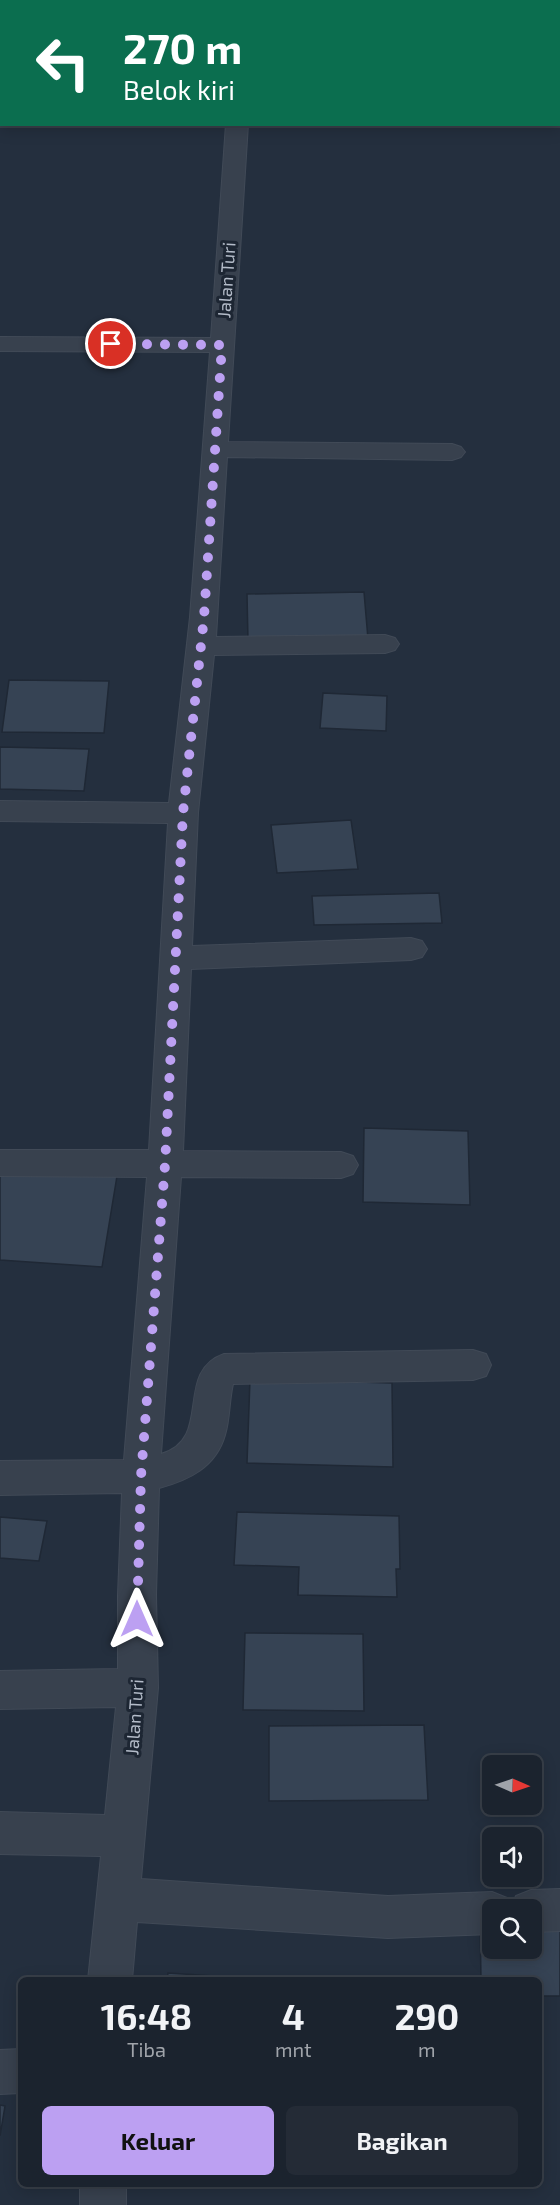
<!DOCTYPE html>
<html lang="id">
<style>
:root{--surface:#1b232e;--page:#242b36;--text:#f1f3f6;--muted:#a0a4aa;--line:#39404a;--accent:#bca0f2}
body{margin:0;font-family:"Exo 2",sans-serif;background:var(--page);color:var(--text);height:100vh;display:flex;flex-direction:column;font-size:22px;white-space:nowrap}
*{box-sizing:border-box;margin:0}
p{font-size:20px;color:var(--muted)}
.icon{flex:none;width:33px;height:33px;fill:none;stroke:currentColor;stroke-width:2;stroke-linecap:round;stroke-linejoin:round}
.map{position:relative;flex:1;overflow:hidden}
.side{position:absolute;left:18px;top:1977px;width:524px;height:210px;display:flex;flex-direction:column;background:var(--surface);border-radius:9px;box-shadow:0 3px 15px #0003,0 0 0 2px var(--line)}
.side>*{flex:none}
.top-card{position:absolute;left:0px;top:0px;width:561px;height:126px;box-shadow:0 3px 15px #0003,0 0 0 2px var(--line);background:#0b6e4f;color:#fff;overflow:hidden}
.needle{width:39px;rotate:92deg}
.fabs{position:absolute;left:482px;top:1755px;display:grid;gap:12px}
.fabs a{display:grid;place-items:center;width:60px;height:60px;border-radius:9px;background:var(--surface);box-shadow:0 3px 15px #0003,0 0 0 2px var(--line);font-size:30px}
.pin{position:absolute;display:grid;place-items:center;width:51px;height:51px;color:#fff;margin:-26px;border:3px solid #fff;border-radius:50%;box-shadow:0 2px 6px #0007}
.me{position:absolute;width:66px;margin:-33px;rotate:0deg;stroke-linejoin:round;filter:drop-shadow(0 0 4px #0008)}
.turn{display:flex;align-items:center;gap:21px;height:126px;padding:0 24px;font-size:27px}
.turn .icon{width:78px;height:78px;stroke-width:2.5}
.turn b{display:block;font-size:42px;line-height:51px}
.eta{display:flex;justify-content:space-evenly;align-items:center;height:102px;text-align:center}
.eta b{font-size:36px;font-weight:700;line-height:42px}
.button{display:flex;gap:12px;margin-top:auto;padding:12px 24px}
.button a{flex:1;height:69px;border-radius:9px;background:var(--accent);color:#111;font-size:24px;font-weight:700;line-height:69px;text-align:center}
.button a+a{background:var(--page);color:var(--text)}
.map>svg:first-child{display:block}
.building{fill:#364354;stroke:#1f2835;stroke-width:1.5}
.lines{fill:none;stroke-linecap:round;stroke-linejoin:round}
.minor-casing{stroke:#414a57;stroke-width:2}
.minor{fill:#38414e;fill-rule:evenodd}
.route{stroke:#bca0f2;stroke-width:10;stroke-dasharray:0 18}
.labels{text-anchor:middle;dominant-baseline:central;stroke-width:6;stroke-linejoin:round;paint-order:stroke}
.street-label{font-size:18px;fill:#b4bcc9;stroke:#1d2633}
</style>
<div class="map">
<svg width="560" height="2205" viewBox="0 0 560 2205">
<rect width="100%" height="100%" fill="#242f3e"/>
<g class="building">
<rect x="321" y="0" width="112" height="2"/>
<path d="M 364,592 L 368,639 L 248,641 L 247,594 Z"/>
<path d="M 9,680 L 109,681 L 104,733 L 2,732 Z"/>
<path d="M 323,693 L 387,696 L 386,731 L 320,728 Z"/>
<path d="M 0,747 L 89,749 L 84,791 L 0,789 Z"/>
<path d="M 351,820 L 358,869 L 277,873 L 271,825 Z"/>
<path d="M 439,893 L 442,923 L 314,925 L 312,896 Z"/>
<path d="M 364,1128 L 468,1131 L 470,1205 L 363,1202 Z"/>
<path d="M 0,1168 L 117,1176 L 102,1267 L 0,1260 Z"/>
<path d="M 250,1379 L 392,1383 L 393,1467 L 247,1463 Z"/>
<path d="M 237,1512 L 399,1516 L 400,1569 L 396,1569 L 397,1597 L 298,1595 L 299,1567 L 234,1565 Z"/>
<path d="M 0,1517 L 47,1521 L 39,1561 L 0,1558 Z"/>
<path d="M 245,1633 L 363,1634 L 364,1711 L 243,1710 Z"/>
<path d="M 424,1725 L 428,1800 L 269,1801 L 269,1726 Z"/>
<path d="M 480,1919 L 492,1920 L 492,1948 L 531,1948 L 531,1921 L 560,1923 L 560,1996 L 538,1996 L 538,1980 L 481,1980 Z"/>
<path d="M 168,1973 L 275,1980 L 167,1980 Z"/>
<path d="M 0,2105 L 5,2106 L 0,2136 Z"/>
</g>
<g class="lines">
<g class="minor-casing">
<g id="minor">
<rect x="237" y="0" width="20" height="2"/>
<rect x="0" y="109" width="2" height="12"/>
<path d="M 226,124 L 248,124 L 228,442 L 452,444 L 461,447 L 465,452 L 461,457 L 452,460 L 227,457 L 216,637 L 385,635 L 395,638 L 399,644 L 395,650 L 385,653 L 214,655 L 198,813 L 192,946 L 411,938 L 422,941 L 427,949 L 422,957 L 411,960 L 191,969 L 183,1151 L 341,1152 L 353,1156 L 358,1165 L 353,1174 L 341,1178 L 181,1177 L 161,1454 C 214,1439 173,1372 224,1354 L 473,1350 L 486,1354 L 491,1365 L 486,1376 L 473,1380 L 233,1384 C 229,1401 230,1419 225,1435 C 216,1467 189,1480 159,1488 L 156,1595 L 158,1688 L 141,1879 L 388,1896 L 492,1892 L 507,1898 L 511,1908 L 516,1896 L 531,1890 L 560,1889 L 560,1931 L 531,1932 L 531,1910 L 492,1910 L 492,1934 L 388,1938 L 137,1922 L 132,1980 L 88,1980 L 101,1856 L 0,1854 L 0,1812 L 105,1815 L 116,1707 L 0,1709 L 0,1671 L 118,1669 L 118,1595 L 122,1493 L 0,1495 L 0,1461 L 124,1460 L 147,1177 L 0,1176 L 0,1150 L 149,1150 L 168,823 L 0,821 L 0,801 L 169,803 L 190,617 L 210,352 L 0,351 L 0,337 L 211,338 Z"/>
<path d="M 21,2049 L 21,2093 L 0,2094 L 0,2050 Z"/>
<rect x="80" y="2184" width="46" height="21"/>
</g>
</g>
<use href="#minor" class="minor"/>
</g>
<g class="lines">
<path class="route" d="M 111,344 L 222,345 L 204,617 L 183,813 L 165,1165 L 141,1476 L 137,1619"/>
</g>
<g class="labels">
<g class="street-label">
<text transform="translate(226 280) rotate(-86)">Jalan Turi</text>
<text transform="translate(134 1717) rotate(-86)">Jalan Turi</text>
</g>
</g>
</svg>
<div class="fabs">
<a><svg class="needle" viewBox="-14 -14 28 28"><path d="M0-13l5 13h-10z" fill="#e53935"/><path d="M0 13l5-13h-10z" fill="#a0a4aa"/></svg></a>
<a><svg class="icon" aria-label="sound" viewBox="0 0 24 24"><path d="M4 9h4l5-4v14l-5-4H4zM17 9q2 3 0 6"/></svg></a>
<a><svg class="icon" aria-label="search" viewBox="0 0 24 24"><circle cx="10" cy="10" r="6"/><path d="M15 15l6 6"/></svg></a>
</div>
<div class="pin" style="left:111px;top:344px;background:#d93025"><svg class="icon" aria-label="arrive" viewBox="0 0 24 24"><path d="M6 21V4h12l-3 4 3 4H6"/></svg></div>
<svg class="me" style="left:137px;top:1619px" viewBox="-20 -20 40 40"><path d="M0-17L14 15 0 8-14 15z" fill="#bca0f2" stroke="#fff" stroke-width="4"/></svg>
<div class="top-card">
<div class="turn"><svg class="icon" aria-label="left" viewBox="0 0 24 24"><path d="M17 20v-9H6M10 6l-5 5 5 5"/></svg><div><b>270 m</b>Belok kiri</div></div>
</div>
<section class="side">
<div class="eta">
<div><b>16:48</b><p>Tiba</p></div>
<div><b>4</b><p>mnt</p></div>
<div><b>290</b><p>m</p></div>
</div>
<div class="button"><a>Keluar</a><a>Bagikan</a></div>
</section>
</div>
